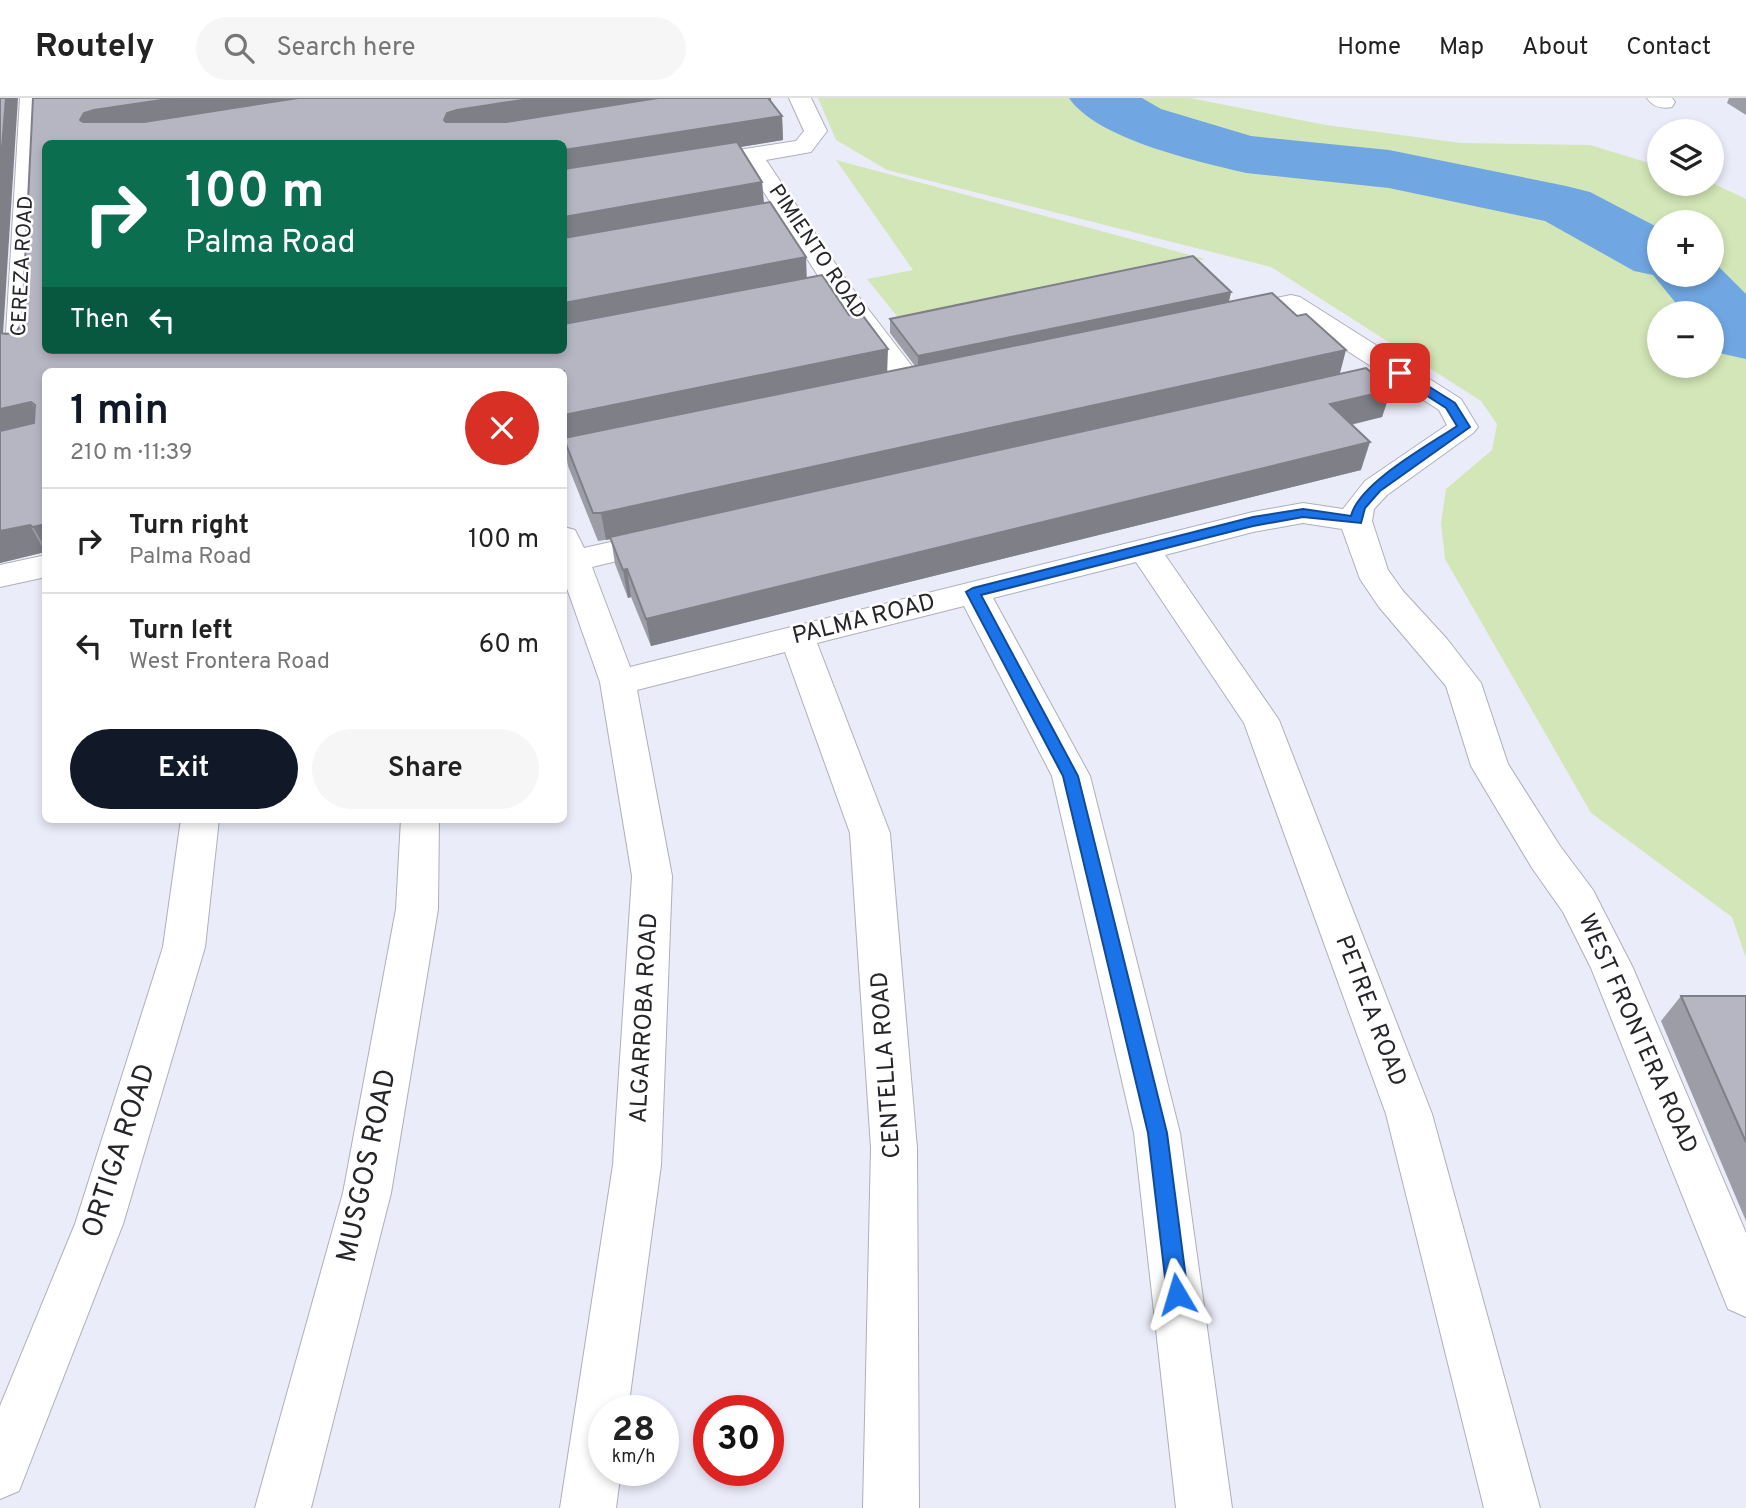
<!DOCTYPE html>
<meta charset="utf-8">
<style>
:root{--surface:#fff;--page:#f6f6f6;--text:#222;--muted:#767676;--line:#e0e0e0;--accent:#111827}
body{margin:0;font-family:Overpass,sans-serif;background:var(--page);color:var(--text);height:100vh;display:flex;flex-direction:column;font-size:26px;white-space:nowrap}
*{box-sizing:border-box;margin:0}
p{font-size:23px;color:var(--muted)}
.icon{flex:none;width:38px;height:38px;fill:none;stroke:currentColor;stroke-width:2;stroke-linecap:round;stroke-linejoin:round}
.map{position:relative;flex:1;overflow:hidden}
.details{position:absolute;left:42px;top:270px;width:525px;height:455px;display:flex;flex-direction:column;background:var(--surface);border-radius:10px;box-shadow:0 4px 10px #0003}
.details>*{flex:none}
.banner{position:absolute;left:42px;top:42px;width:525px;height:214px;border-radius:10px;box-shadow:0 4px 10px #0003;background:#0b6e4f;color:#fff;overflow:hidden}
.controls{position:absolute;left:1647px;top:21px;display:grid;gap:14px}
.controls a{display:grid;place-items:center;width:77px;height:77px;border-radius:50%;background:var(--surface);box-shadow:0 4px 10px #0003;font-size:35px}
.speed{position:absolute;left:588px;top:1297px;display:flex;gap:14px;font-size:35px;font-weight:700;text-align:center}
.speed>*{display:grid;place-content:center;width:91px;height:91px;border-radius:50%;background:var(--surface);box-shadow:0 4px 10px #0003;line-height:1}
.speed small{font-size:18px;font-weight:400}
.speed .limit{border:10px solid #d22;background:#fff;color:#111}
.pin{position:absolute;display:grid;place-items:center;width:60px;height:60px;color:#fff;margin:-30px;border-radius:14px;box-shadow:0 4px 10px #0006}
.me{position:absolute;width:77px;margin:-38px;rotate:353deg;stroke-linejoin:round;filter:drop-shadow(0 0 5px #0008)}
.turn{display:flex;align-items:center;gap:24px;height:147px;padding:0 28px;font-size:32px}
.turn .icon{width:91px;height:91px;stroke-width:2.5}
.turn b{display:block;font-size:49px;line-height:60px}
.then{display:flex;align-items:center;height:66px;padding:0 28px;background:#0003;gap:14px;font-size:26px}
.round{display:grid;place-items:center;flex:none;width:74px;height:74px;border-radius:37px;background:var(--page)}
.head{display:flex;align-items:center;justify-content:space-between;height:119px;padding:0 28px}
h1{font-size:42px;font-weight:600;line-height:52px;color:var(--accent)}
.primary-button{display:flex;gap:14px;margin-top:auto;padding:14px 28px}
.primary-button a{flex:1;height:80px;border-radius:42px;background:var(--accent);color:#fff;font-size:28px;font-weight:600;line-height:80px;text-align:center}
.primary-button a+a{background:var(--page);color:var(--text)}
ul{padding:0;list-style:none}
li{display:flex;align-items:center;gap:21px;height:105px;padding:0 28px;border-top:2px solid var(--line)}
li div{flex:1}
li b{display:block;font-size:26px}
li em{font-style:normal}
header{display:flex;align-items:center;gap:42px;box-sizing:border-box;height:98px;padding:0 35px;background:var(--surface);border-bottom:2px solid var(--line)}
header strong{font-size:33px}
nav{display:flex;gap:38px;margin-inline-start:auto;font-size:24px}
.search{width:490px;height:63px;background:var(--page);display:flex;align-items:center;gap:18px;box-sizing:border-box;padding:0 24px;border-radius:38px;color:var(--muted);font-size:26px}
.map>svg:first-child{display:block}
.green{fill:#d3e6b7;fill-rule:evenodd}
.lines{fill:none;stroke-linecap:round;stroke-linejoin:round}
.river{fill:#70a7e2;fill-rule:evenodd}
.minor-casing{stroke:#aeafba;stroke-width:2}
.minor{fill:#fff;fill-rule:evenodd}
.wall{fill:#9c9da7;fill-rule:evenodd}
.shaded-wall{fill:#7f7f88}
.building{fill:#b5b6c2;stroke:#7f7f88;stroke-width:2}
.route{fill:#1a73e8;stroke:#114b97;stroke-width:2}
.labels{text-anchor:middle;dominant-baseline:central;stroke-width:5;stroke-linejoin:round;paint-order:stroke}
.far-street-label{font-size:21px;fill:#25252a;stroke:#fff}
.street-label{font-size:24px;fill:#25252a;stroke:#fff}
.near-street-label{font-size:28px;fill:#25252a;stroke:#fff}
</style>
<header>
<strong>Routely</strong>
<div class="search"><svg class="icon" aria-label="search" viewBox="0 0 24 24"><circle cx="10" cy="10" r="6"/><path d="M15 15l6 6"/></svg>Search here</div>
<nav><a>Home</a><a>Map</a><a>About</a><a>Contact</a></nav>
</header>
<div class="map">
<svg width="1746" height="1410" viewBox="0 0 1746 1410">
<rect width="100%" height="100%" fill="#ebecf9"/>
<g class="green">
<path d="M 818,0 L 1190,0 L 1326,27 L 1461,45 L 1590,47 L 1659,68 L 1659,86 L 1712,85 L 1746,101 L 1746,860 L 1732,819 L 1591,715 L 1445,461 L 1441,425 L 1446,391 L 1492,352 L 1497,326 L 1481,303 L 1271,169 L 887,72 L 836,42 ZM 1659,124 L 1712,124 L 1712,177 L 1659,177 ZM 1659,215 L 1712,215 L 1712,268 L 1659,268 Z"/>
<path d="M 836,62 L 1205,161 L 904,227 L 867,181 L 913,172 Z"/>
</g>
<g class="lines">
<path class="river" d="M 1069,0 L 1142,0 L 1161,11 L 1251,38 L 1389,52 L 1566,88 L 1590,94 L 1659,130 L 1659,177 L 1712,177 L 1712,162 L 1746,196 L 1746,261 L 1719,255 L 1712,246 L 1712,215 L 1684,215 L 1653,177 L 1634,173 L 1545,123 L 1389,90 L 1246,75 C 1197,63 1098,42 1069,0 Z"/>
<g class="minor-casing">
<g id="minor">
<path d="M 20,0 L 42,0 L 33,252 L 29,258 L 19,260 L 9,258 L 5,252 Z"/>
<path d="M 789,0 L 811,0 L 827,33 L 811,54 L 766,62 L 849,186 L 924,284 L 920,290 L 910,293 L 900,290 L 826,190 L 745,65 L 693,73 L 685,71 L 681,66 L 685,61 L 693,59 L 796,43 L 804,33 Z"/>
<path d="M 1647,0 L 1672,0 L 1675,4 L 1672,9 C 1661,11 1653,9 1647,0 Z"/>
<path d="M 1291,197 L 1300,199 L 1461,301 L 1478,329 L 1473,335 L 1387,397 L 1374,411 L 1372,423 L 1388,472 L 1403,493 L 1447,541 L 1481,585 L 1508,666 L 1560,748 L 1593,792 L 1633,870 L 1746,1135 L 1746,1219 L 1728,1211 L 1591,870 L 1563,814 L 1532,770 L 1471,668 L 1446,588 L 1379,509 L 1360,481 L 1342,431 L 1303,425 L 1253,434 L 1165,457 L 1279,622 L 1432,1016 L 1540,1410 L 1484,1410 L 1386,1016 L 1244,625 L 1136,464 L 993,500 L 1090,678 L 1180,1035 L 1232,1410 L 1176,1410 L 1134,1035 L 1052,678 L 964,508 L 817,545 L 890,735 L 917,1050 L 919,1410 L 863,1410 L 871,1050 L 850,735 L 785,554 L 637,592 L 672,778 L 661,1067 L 628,1312 L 604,1312 L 604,1372 L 621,1372 L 616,1410 L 560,1410 L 613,1067 L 632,778 L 600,584 L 564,482 L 564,429 L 575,432 L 584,450 L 664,432 L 675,435 L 680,442 L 675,449 L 592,469 L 630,569 L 1253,414 L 1303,405 L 1343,411 L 1365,383 L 1447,327 L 1439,312 L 1287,214 L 1232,225 L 1222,223 L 1219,217 L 1222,211 Z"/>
<path d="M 46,457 L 46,479 L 0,489 L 0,467 Z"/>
<path d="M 181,721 L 219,721 L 205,849 L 123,1126 L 19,1393 L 0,1401 L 0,1308 L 75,1126 L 163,849 Z"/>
<path d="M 401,721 L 439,721 L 438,811 L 391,1095 L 311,1410 L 255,1410 L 343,1095 L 396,811 Z"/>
</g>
</g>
<use href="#minor" class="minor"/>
</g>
<g class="wall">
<path d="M 33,0 L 771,0 L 771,4 L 782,18 L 783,42 L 741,49 L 762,84 L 764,105 L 807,180 L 887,274 L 915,268 L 890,235 L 890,221 L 1231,194 L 1229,203 L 1340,275 L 1391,292 L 1382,319 L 1351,327 L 1361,372 L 651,548 L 631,499 L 628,500 L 615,466 L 611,441 L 598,443 L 568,368 L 564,345 L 564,273 L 46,273 L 45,454 L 0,465 L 3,235 L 16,234 L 22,225 ZM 564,46 L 564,252 L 46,252 Z"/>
<path d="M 1729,0 L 1746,0 L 1746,17 L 1727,5 Z"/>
<path d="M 1681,898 L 1746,898 L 1746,1123 L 1661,923 Z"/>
</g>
<g class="shaded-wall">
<path d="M 6,0 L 18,0 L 2,252 L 0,247 L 0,74 Z"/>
<path d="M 175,0 L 347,0 L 104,36 L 80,22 L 84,15 L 94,12 Z"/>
<path d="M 535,0 L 697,0 L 463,36 L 444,22 L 447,15 L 457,12 Z"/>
<path d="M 766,0 L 771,0 L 772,19 L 782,18 L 783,42 L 564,78 L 564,52 Z"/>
<path d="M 762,84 L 764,109 L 564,146 L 564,119 Z"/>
<path d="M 806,159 L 807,185 L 564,232 L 564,205 Z"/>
<path d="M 1231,194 L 1228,207 L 918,272 L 918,258 Z"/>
<path d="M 888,251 L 887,278 L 564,341 L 564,317 Z"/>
<path d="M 1346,252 L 1339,279 L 606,442 L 601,415 Z"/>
<path d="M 1391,292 L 1382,319 L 1322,333 L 1330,306 Z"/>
<path d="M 31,304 L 46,331 L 0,341 L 0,311 Z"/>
<path d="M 1370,344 L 1361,372 L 651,548 L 646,521 Z"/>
<path d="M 46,426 L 46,451 L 33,429 Z"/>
<path d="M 30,427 L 45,454 L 0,465 L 0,433 Z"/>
<path d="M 627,471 L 631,499 L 628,500 L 623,472 Z"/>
</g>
<g class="building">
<path d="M 0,0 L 6,0 L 0,74 Z"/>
<path d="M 33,0 L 175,0 L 94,12 L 84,15 L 80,22 L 83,24 L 144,24 L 298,0 L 535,0 L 457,12 L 447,15 L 444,22 L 446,24 L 506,24 L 658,0 L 768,0 L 782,18 L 564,52 L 564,46 L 46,46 L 46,252 L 564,252 L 564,226 L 822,177 L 849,217 L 860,214 L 888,251 L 564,317 L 564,273 L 46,273 L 46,426 L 33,429 L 30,427 L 0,433 L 0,333 L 34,325 L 35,307 L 31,304 L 0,311 L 0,235 L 6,236 L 16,234 L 22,225 Z"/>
<path d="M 737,44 L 762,84 L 564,119 L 564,71 Z"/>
<path d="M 770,104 L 806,159 L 564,205 L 564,140 Z"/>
<path d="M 1193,158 L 1231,194 L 918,258 L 890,221 Z"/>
<path d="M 1272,195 L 1297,218 L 1306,216 L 1346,252 L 601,415 L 593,415 L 564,341 L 564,340 Z"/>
<path d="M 1366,270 L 1391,292 L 1330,306 L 1370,344 L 646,521 L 627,471 L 623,472 L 610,439 Z"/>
<path d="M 1681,898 L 1746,898 L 1746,1044 Z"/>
</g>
<path class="route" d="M 1396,273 L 1404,273 L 1455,305 L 1470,329 L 1380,393 L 1365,410 L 1361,425 L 1303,419 L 1253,428 L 981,497 L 1078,678 L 1167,1035 L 1188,1196 L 1185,1203 L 1177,1206 L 1170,1203 L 1167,1196 L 1148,1035 L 1063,678 L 966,494 L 973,490 L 1253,419 L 1303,411 L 1351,418 C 1359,385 1429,347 1457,328 L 1446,310 L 1396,278 Z"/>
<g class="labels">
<g class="far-street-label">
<text transform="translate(817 154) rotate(56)">PIMIENTO ROAD</text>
<text transform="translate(23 168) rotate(-87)">CEREZA ROAD</text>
</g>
<g class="street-label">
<text transform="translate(864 522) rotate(-14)">PALMA ROAD</text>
<text transform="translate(1370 913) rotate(69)">PETREA ROAD</text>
<text transform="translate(645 920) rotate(-87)">ALGARROBA ROAD</text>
<text transform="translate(1637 936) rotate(66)">WEST FRONTERA ROAD</text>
<text transform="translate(887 967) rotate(-94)">CENTELLA ROAD</text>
</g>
<g class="near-street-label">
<text transform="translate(120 1053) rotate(-72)">ORTIGA ROAD</text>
<text transform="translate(368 1068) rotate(-78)">MUSGOS ROAD</text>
</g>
</g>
</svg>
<div class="controls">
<a><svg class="icon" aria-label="layers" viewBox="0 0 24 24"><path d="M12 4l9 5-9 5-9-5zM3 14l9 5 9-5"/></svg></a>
<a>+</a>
<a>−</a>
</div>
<div class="speed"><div>28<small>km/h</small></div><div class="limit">30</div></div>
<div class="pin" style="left:1400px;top:275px;background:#d93025"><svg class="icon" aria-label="arrive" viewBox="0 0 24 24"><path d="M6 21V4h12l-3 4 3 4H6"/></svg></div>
<svg class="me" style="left:1177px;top:1196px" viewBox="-20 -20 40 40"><path d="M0-17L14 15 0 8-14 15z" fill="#1a73e8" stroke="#fff" stroke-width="4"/></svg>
<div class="banner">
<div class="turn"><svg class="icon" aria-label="right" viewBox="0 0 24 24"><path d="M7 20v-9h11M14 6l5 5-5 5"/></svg><div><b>100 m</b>Palma Road</div></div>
<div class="then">Then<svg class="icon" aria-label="left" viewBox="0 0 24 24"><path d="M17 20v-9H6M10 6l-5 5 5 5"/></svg></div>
</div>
<section class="details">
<div class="head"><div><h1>1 min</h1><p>210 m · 11:39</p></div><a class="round" style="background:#d93025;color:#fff"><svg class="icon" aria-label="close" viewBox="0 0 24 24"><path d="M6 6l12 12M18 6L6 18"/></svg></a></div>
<ul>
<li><svg class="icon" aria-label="right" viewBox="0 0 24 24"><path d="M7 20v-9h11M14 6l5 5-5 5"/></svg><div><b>Turn right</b><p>Palma Road</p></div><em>100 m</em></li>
<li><svg class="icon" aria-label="left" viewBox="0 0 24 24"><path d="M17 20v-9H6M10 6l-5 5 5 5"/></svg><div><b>Turn left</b><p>West Frontera Road</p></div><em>60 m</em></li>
</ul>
<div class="primary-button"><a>Exit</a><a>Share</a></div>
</section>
</div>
